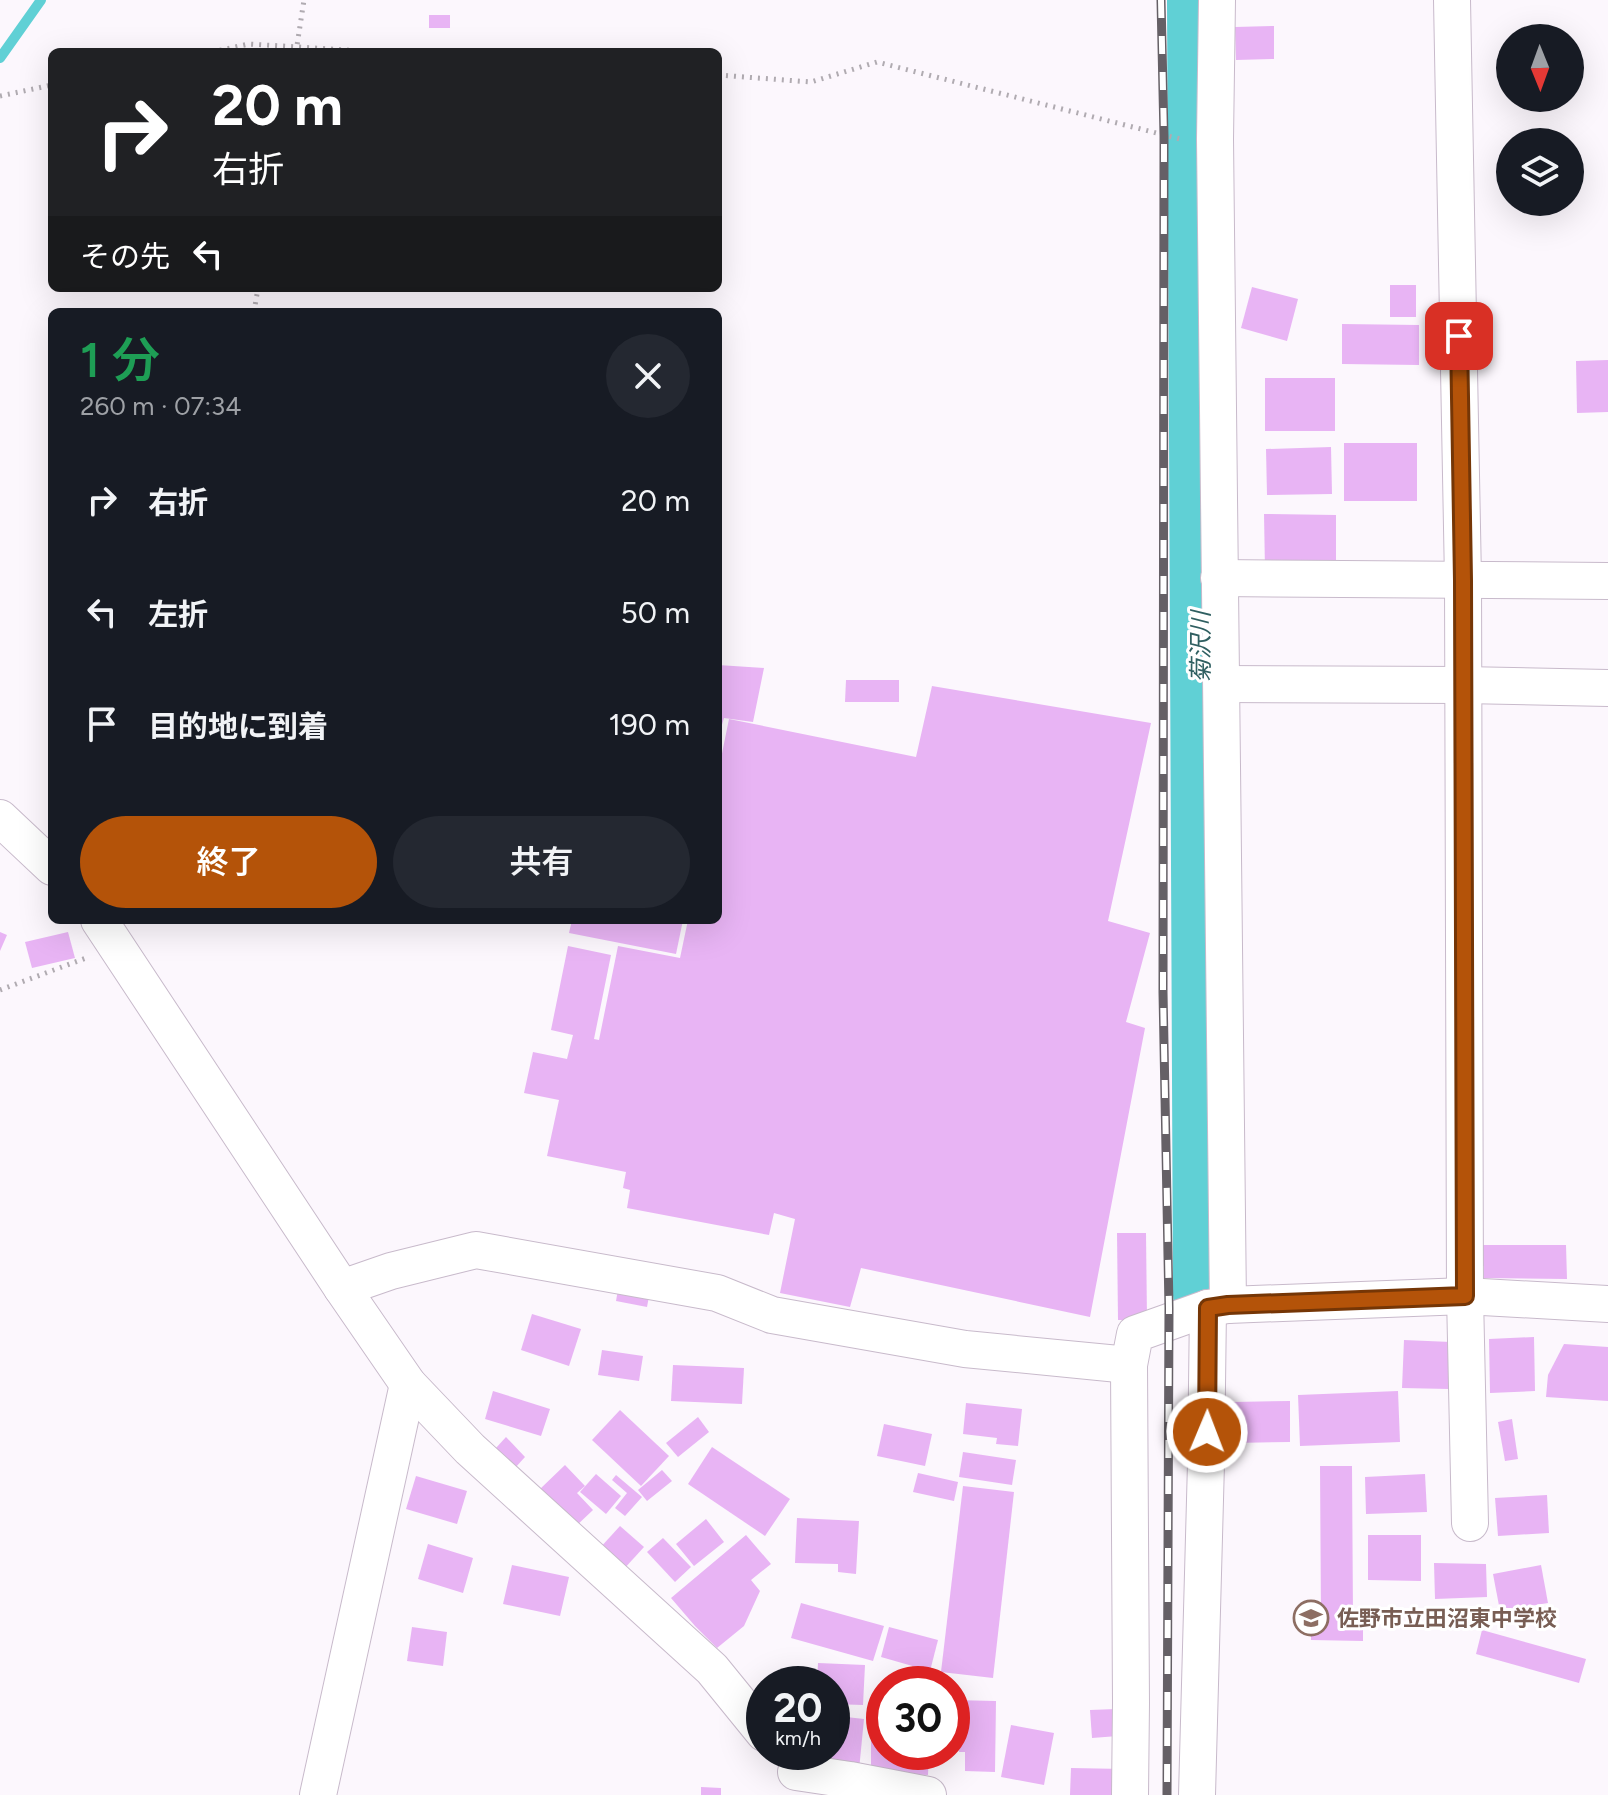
<!DOCTYPE html>
<html lang="ja">
<meta charset="utf-8">
<style>
:root{--surface:#171b24;--page:#242831;--text:#f1f3f6;--muted:#9ea1a6;--accent:#b45309}
body{margin:0;font-family:Figtree,"Noto Sans JP",sans-serif;background:var(--page);color:var(--text);height:100vh;display:flex;flex-direction:column;font-size:30px;white-space:nowrap}
*{box-sizing:border-box;margin:0}
p{font-size:26px;color:var(--muted)}
.icon{flex:none;width:44px;height:44px;fill:none;stroke:currentColor;stroke-width:2;stroke-linecap:round;stroke-linejoin:round}
.map{position:relative;flex:1;overflow:hidden}
.panel{position:absolute;left:48px;top:308px;width:674px;height:616px;display:flex;flex-direction:column;background:var(--surface);border-radius:12px;box-shadow:0 8px 32px #0002}
.panel>*{flex:none}
.banner{position:absolute;left:48px;top:48px;width:674px;height:244px;border-radius:12px;box-shadow:0 8px 32px #0002;background:#202124;color:#fff;overflow:hidden}
.needle{width:52px;rotate:179deg}
.buttons{position:absolute;left:1496px;top:24px;display:grid;gap:16px}
.buttons a{display:grid;place-items:center;width:88px;height:88px;border-radius:50%;background:var(--surface);box-shadow:0 8px 32px #0002;font-size:40px}
.speed{position:absolute;left:746px;top:1666px;display:flex;gap:16px;font-size:40px;font-weight:700;text-align:center}
.speed>*{display:grid;place-content:center;width:104px;height:104px;border-radius:50%;background:var(--surface);box-shadow:0 8px 32px #0002;line-height:1}
.speed small{font-size:20px;font-weight:400}
.speed .limit{border:12px solid #d22;background:#fff;color:#111}
.pin{position:absolute;display:grid;place-items:center;width:68px;height:68px;color:#fff;margin:-34px;border-radius:16px;box-shadow:0 4px 12px #0006}
.me{position:absolute;width:88px;margin:-44px;rotate:1deg;stroke-linejoin:round;filter:drop-shadow(0 0 6px #0008)}
.turn{display:flex;align-items:center;gap:28px;height:168px;padding:0 32px;font-size:36px}
.turn .icon{width:104px;height:104px;stroke-width:2.5}
.turn b{display:block;font-size:56px;line-height:68px}
.then{display:flex;align-items:center;height:76px;padding:0 32px;background:#0003;gap:16px;font-size:30px}
.round{display:grid;place-items:center;flex:none;width:84px;height:84px;border-radius:42px;background:var(--page)}
.headline{display:flex;align-items:center;justify-content:space-between;height:136px;padding:0 32px}
h1{font-size:48px;font-weight:600;line-height:60px;color:#1e9e55}
.cta{display:flex;gap:16px;margin-top:auto;padding:16px 32px}
.cta a{flex:1;height:92px;border-radius:48px;background:var(--accent);color:#fff;font-size:32px;font-weight:600;line-height:92px;text-align:center}
.cta a+a{background:var(--page);color:var(--text)}
ul{padding:0;list-style:none}
li{display:flex;align-items:center;gap:24px;height:112px;padding:0 32px}
li div{flex:1}
li b{display:block;font-size:30px}
li em{font-style:normal}
.map>svg:first-child{display:block}
.lines{fill:none;stroke-linecap:round;stroke-linejoin:round}
.stream{stroke:#60d0d5;stroke-width:10}
.river{stroke:#60d0d5;stroke-width:60}
.building{fill:#e8b4f4}
.minor-casing{stroke:#c8bacb;stroke-width:38}
.path{stroke:#b0abb1;stroke-width:5;stroke-dasharray:2 6;stroke-linecap:butt}
.minor{stroke:#fff;stroke-width:36}
.rail-casing{stroke:#656066;stroke-width:9}
.rail{stroke:#fff;stroke-width:6;stroke-dasharray:18;stroke-linecap:butt}
.route-casing{stroke:#753606;stroke-width:20}
.route{stroke:#b45309;stroke-width:14}
.labels{text-anchor:middle;dominant-baseline:central;stroke-width:6;stroke-linejoin:round;paint-order:stroke}
.education-label{font-size:22px;font-weight:bold;fill:#785e54;stroke:#fff;text-anchor:start}
.water-label{font-size:24px;font-style:italic;fill:#2f5f61;stroke:#fff}
</style>
<div class="map">
<svg width="1608" height="1795" viewBox="0 0 1608 1795">
<rect width="100%" height="100%" fill="#fcf7fd"/>
<g class="lines">
<path class="stream" d="M 0,58 L 41,0"/>
<path class="river" d="M 1197,0 L 1203,1295"/>
</g>
<g class="building">
<rect x="429" y="15" width="21" height="13"/>
<path d="M 1274,26 L 1274,59 L 1236,60 L 1235,27 Z"/>
<rect x="1390" y="285" width="26" height="32"/>
<path d="M 1252,287 L 1298,299 L 1287,341 L 1241,328 Z"/>
<path d="M 1342,324 L 1419,325 L 1419,365 L 1342,364 Z"/>
<path d="M 1608,360 L 1608,412 L 1577,413 L 1576,361 Z"/>
<rect x="1265" y="378" width="70" height="53"/>
<rect x="1344" y="443" width="73" height="58"/>
<path d="M 1331,447 L 1332,494 L 1267,495 L 1266,449 Z"/>
<path d="M 1264,514 L 1336,515 L 1336,570 L 1265,570 Z"/>
<path d="M 718,665 L 764,668 L 753,722 L 724,718 L 719,735 Z"/>
<path d="M 846,680 L 899,680 L 899,702 L 845,702 Z"/>
<path d="M 932,686 L 1151,723 L 1108,921 L 1150,933 L 1126,1022 L 1145,1028 L 1090,1317 L 861,1268 L 850,1307 L 780,1293 L 795,1219 L 774,1213 L 769,1235 L 627,1208 L 630,1190 L 623,1188 L 626,1172 L 547,1156 L 559,1100 L 524,1093 L 533,1052 L 567,1059 L 573,1035 L 551,1030 L 568,946 L 611,955 L 594,1039 L 599,1040 L 618,946 L 680,958 L 688,920 L 718,920 L 718,773 L 729,719 L 916,757 Z"/>
<path d="M 572,920 L 683,920 L 676,954 L 569,933 Z"/>
<path d="M 0,932 L 7,935 L 0,951 Z"/>
<path d="M 68,932 L 75,958 L 32,968 L 25,942 Z"/>
<path d="M 1117,1233 L 1146,1233 L 1147,1320 L 1118,1320 Z"/>
<path d="M 1477,1245 L 1566,1245 L 1567,1279 L 1484,1278 L 1484,1266 L 1477,1267 Z"/>
<path d="M 619,1284 L 650,1291 L 647,1307 L 616,1301 Z"/>
<path d="M 532,1314 L 581,1329 L 569,1366 L 521,1350 Z"/>
<path d="M 1534,1337 L 1535,1391 L 1490,1393 L 1489,1339 Z"/>
<path d="M 1404,1340 L 1451,1342 L 1449,1389 L 1402,1388 Z"/>
<path d="M 1564,1344 L 1608,1347 L 1608,1401 L 1546,1397 L 1548,1375 Z"/>
<path d="M 602,1350 L 643,1356 L 639,1381 L 598,1375 Z"/>
<path d="M 673,1365 L 744,1368 L 742,1404 L 671,1401 Z"/>
<path d="M 493,1391 L 550,1409 L 541,1436 L 485,1419 Z"/>
<path d="M 1398,1391 L 1400,1442 L 1300,1446 L 1298,1395 Z"/>
<path d="M 1290,1401 L 1290,1442 L 1234,1443 L 1233,1402 Z"/>
<path d="M 966,1403 L 1022,1409 L 1018,1446 L 996,1444 L 997,1438 L 963,1434 Z"/>
<path d="M 620,1410 L 669,1456 L 641,1486 L 592,1440 Z"/>
<path d="M 698,1417 L 709,1432 L 678,1457 L 666,1443 Z"/>
<path d="M 1512,1419 L 1518,1459 L 1505,1461 L 1498,1422 Z"/>
<path d="M 884,1424 L 932,1434 L 925,1466 L 877,1456 Z"/>
<path d="M 506,1437 L 525,1457 L 515,1468 L 495,1449 Z"/>
<path d="M 712,1447 L 790,1499 L 765,1536 L 688,1484 Z"/>
<path d="M 963,1452 L 1016,1460 L 1012,1485 L 959,1477 Z"/>
<path d="M 565,1465 L 585,1486 L 577,1493 L 593,1510 L 575,1527 L 539,1490 Z"/>
<path d="M 1320,1466 L 1352,1466 L 1353,1617 L 1363,1617 L 1363,1641 L 1311,1640 L 1311,1618 L 1321,1618 Z"/>
<path d="M 662,1470 L 672,1481 L 647,1501 L 638,1490 Z"/>
<path d="M 918,1473 L 958,1482 L 954,1501 L 913,1492 Z"/>
<path d="M 596,1474 L 621,1496 L 606,1514 L 580,1492 Z"/>
<path d="M 1425,1474 L 1427,1512 L 1366,1514 L 1365,1477 Z"/>
<path d="M 616,1475 L 642,1497 L 625,1516 L 615,1508 L 627,1493 L 612,1480 Z"/>
<path d="M 416,1476 L 467,1491 L 457,1524 L 406,1509 Z"/>
<path d="M 963,1486 L 1014,1492 L 993,1678 L 941,1672 Z"/>
<path d="M 1547,1495 L 1549,1533 L 1498,1536 L 1495,1498 Z"/>
<path d="M 797,1518 L 859,1521 L 856,1574 L 838,1572 L 838,1564 L 795,1563 Z"/>
<path d="M 706,1519 L 724,1542 L 694,1566 L 676,1544 Z"/>
<path d="M 620,1526 L 644,1547 L 623,1570 L 599,1549 Z"/>
<path d="M 746,1535 L 771,1564 L 751,1580 L 760,1591 L 744,1626 L 717,1648 L 695,1626 L 671,1598 Z"/>
<path d="M 1368,1535 L 1421,1535 L 1421,1581 L 1368,1580 Z"/>
<path d="M 663,1538 L 691,1567 L 675,1582 L 647,1552 Z"/>
<path d="M 428,1544 L 473,1558 L 463,1593 L 418,1579 Z"/>
<path d="M 1434,1563 L 1486,1564 L 1487,1597 L 1435,1599 Z"/>
<path d="M 512,1565 L 569,1577 L 560,1616 L 503,1604 Z"/>
<path d="M 1541,1565 L 1548,1603 L 1500,1611 L 1493,1574 Z"/>
<path d="M 801,1603 L 884,1626 L 873,1661 L 791,1638 Z"/>
<path d="M 412,1627 L 447,1632 L 443,1666 L 407,1661 Z"/>
<path d="M 889,1627 L 938,1640 L 930,1671 L 881,1657 Z"/>
<path d="M 1482,1630 L 1586,1659 L 1579,1683 L 1476,1654 Z"/>
<path d="M 818,1663 L 865,1665 L 863,1705 L 832,1704 L 832,1684 L 817,1684 Z"/>
<path d="M 952,1700 L 996,1701 L 995,1772 L 965,1771 L 965,1752 L 959,1752 L 960,1733 L 952,1733 Z"/>
<path d="M 1116,1709 L 1118,1736 L 1092,1738 L 1090,1710 Z"/>
<path d="M 837,1716 L 864,1719 L 859,1770 L 816,1765 L 817,1752 L 832,1752 L 832,1743 L 835,1743 Z"/>
<path d="M 1011,1725 L 1054,1733 L 1044,1785 L 1001,1777 Z"/>
<path d="M 871,1736 L 884,1736 L 884,1752 L 929,1752 L 928,1775 L 871,1773 Z"/>
<path d="M 1071,1768 L 1124,1769 L 1124,1795 L 1070,1795 Z"/>
<path d="M 701,1787 L 721,1788 L 721,1795 L 701,1795 Z"/>
</g>
<g class="lines">
<g class="minor-casing">
<g id="minor">
<path d="M 1217,0 L 1215,139 L 1228,1305"/>
<path d="M 1452,0 L 1463,580 L 1465,1296 L 1470,1523"/>
<path d="M 1219,578 L 1608,581"/>
<path d="M 1222,684 L 1463,685 L 1608,688"/>
<path d="M 0,818 L 52,867"/>
<path d="M 99,920 L 342,1288 L 408,1384 L 470,1449 L 712,1669 L 764,1733"/>
<path d="M 342,1288 L 391,1271 L 476,1250 L 717,1293 L 772,1315 L 965,1349 L 1129,1365 L 1135,1334 L 1208,1308 L 1228,1305 L 1465,1296 L 1608,1304"/>
<path d="M 1129,1365 L 1131,1703 L 1130,1795"/>
<path d="M 796,1772 L 850,1780 L 928,1795"/>
<path d="M 318,1795 L 408,1384"/>
<path d="M 1197,1795 L 1206,1463 L 1208,1308"/>
</g>
</g>
<g class="path">
<path d="M 212,52 L 249,44 L 378,52"/>
<path d="M 296,52 L 304,0"/>
<path d="M 718,75 L 811,82 L 877,62 L 1180,139"/>
<path d="M 0,96 L 52,85"/>
<path d="M 254,312 L 258,288"/>
<path d="M 0,990 L 86,958"/>
</g>
<use href="#minor" class="minor"/>
<g class="rail-casing">
<path id="rail" d="M 1161,0 L 1164,136 L 1163,992 L 1169,1308 L 1167,1795"/>
</g>
<use href="#rail" class="rail"/>
</g>
<g class="lines">
<g class="route-casing">
<path id="route" d="M 1207,1432 L 1208,1308 L 1228,1305 L 1465,1296 L 1463,580 L 1459,336"/>
</g>
<use href="#route" class="route"/>
</g>
<defs>
<g id="school-ring" transform="scale(1.8)"><circle r="9.5" fill="#fff" stroke="#8d6e63" stroke-width="1.5"/><path d="M0-5L7-2L0 1L-7-2ZM-4 1L0 2.5L4 1V4Q0 6-4 4Z" fill="#8d6e63"/></g>
</defs>
<g fill-rule="evenodd">
<use href="#school-ring" x="1311" y="1618"/>
</g>
<g class="labels">
<g class="education-label">
<text x="1337" y="1618">佐野市立田沼東中学校</text>
</g>
<g class="water-label">
<text transform="translate(1200 647) rotate(-90)">菊沢川</text>
</g>
</g>
</svg>
<div class="buttons">
<a><svg class="needle" viewBox="-14 -14 28 28"><path d="M0-13l5 13h-10z" fill="#e53935"/><path d="M0 13l5-13h-10z" fill="#9ea1a6"/></svg></a>
<a><svg class="icon" aria-label="layers" viewBox="0 0 24 24"><path d="M12 4l9 5-9 5-9-5zM3 14l9 5 9-5"/></svg></a>
</div>
<div class="speed"><div>20<small>km/h</small></div><div class="limit">30</div></div>
<div class="pin" style="left:1459px;top:336px;background:#d93025"><svg class="icon" aria-label="arrive" viewBox="0 0 24 24"><path d="M6 21V4h12l-3 4 3 4H6"/></svg></div>
<svg class="me" style="left:1207px;top:1432px" viewBox="-20 -20 40 40"><circle r="17" fill="#b45309" stroke="#fff" stroke-width="3"/><path d="M0-11L8 9 0 5-8 9z" fill="#fff"/></svg>
<div class="banner">
<div class="turn"><svg class="icon" aria-label="right" viewBox="0 0 24 24"><path d="M7 20v-9h11M14 6l5 5-5 5"/></svg><div><b>20 m</b>右折</div></div>
<div class="then">その先<svg class="icon" aria-label="left" viewBox="0 0 24 24"><path d="M17 20v-9H6M10 6l-5 5 5 5"/></svg></div>
</div>
<section class="panel">
<div class="headline"><div><h1>1 分</h1><p>260 m · 07:34</p></div><a class="round"><svg class="icon" aria-label="close" viewBox="0 0 24 24"><path d="M6 6l12 12M18 6L6 18"/></svg></a></div>
<ul>
<li><svg class="icon" aria-label="right" viewBox="0 0 24 24"><path d="M7 20v-9h11M14 6l5 5-5 5"/></svg><div><b>右折</b></div><em>20 m</em></li>
<li><svg class="icon" aria-label="left" viewBox="0 0 24 24"><path d="M17 20v-9H6M10 6l-5 5 5 5"/></svg><div><b>左折</b></div><em>50 m</em></li>
<li><svg class="icon" aria-label="arrive" viewBox="0 0 24 24"><path d="M6 21V4h12l-3 4 3 4H6"/></svg><div><b>目的地に到着</b></div><em>190 m</em></li>
</ul>
<div class="cta"><a>終了</a><a>共有</a></div>
</section>
</div>
